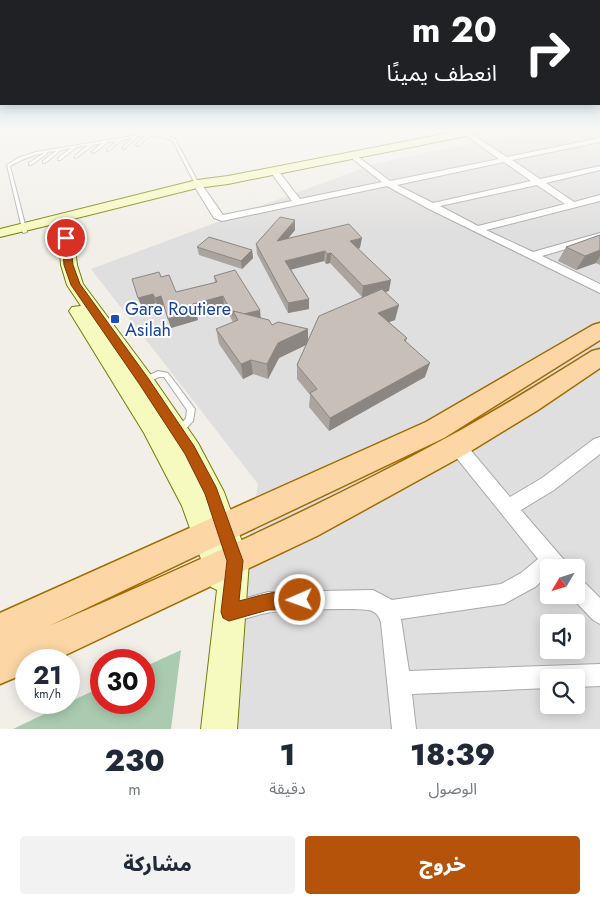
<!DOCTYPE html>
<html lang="ar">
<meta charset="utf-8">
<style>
:root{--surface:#fff;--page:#f2f2f3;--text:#1f2937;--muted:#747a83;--accent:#b45309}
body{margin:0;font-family:Jost,"Noto Sans Arabic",sans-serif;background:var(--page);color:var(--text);direction:rtl;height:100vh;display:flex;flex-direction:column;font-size:19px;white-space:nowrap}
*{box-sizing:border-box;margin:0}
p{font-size:16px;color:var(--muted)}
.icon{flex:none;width:28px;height:28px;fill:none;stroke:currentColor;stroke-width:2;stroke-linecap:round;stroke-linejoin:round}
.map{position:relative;height:729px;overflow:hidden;direction:ltr}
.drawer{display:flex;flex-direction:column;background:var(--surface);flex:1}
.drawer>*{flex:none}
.banner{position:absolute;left:0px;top:0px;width:600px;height:105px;box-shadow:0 2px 12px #0003;direction:rtl;background:#202124;color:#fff;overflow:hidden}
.needle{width:32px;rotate:232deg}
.controls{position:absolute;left:540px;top:559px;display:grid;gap:10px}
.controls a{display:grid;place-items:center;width:45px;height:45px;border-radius:5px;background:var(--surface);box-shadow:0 2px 12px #0003;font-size:25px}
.speed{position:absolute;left:15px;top:649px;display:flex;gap:10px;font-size:25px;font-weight:700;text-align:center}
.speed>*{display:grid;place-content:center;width:65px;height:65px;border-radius:50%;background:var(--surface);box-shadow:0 2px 12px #0003;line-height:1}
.speed small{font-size:12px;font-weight:400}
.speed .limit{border:8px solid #d22;background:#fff;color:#111}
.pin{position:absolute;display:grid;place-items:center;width:42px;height:42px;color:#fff;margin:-21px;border:2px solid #fff;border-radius:50%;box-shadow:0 1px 5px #0007}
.me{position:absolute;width:55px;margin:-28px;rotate:268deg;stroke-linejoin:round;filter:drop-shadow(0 0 4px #0008)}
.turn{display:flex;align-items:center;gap:18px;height:105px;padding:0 20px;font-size:22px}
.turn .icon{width:65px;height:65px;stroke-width:2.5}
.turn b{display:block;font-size:35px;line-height:42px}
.eta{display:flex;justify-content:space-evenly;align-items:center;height:85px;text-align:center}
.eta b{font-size:30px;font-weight:800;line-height:35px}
.cta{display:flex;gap:10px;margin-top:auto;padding:10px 20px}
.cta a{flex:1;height:58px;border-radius:5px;background:var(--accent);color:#fff;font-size:20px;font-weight:800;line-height:58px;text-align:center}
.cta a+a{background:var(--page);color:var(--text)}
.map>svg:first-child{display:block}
.residential{fill:#e0dfdf;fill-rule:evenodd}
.cemetery{fill:#aacbaf}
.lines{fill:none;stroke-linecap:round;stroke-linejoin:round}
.lane-casing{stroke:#a9a9a9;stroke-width:2}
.street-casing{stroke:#a9a9a9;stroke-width:2}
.secondary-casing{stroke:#707d05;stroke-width:2}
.primary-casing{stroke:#a06b00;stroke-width:3}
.lane{fill:#fff;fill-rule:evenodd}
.street{fill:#fff;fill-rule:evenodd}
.secondary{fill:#f7fabf;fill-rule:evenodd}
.primary{fill:#fcd6a4;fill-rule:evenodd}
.wall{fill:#aba49e}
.shaded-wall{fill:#8b8681}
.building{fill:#c7bfb8;stroke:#8b8681}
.route{fill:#b45309;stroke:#753606}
.transit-dot{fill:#1a4fb4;stroke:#fff;stroke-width:2}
.labels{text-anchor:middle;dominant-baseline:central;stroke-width:4;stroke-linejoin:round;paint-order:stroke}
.transit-label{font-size:18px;fill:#164399;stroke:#fff;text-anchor:start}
</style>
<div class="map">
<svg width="600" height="729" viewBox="0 0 600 729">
<rect width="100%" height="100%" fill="#f2efe9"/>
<path class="residential" d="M 527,131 L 600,131 L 600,729 L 227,729 L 228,671 L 258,484 L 91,269 L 374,164 ZM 549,568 L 576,568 L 576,595 L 549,595 ZM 549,622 L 576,622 L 576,650 L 549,650 ZM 549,678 L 576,678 L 576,705 L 549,705 Z"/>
<path class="cemetery" d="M 181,650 L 171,729 L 13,729 L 101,687 L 101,702 L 144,702 L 144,667 Z"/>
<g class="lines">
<g class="lane-casing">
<g id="lane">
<path d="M 150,133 L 165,135 L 175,139 L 199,184 L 198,185 L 195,184 L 173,141 L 163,137 L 151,135 L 138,146 L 136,145 L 137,144 L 146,136 L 137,137 L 124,149 L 122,148 L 132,138 L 122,140 L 108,151 L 107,151 L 107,149 L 117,141 L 108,142 L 94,153 L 92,152 L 93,151 L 102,143 L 93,145 L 76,158 L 75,158 L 75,156 L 88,145 L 77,147 L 60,160 L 58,160 L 58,158 L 71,148 L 61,150 L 45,163 L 43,163 L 43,161 L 56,151 L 47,152 L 47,154 L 31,165 L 29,165 L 29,163 L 44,153 C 31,155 21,160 10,166 L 27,232 L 23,233 L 7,165 L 18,158 L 36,152 Z"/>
<path d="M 158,371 L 168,373 L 195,409 L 193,421 L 183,432 L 180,433 L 177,432 L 176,430 L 186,418 L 187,410 L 164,377 L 159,377 L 144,384 L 141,383 L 140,381 L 141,379 Z"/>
</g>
</g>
<g class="street-casing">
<g id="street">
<path d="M 465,131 L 468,132 L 507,157 L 600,138 L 600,142 L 512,160 L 540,179 L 600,166 L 600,170 L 546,183 L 574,202 L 600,195 L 600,201 L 486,230 L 533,252 L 600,233 L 600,239 L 542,256 L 600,284 L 600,293 L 427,208 L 387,186 L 222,221 L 214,218 L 193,184 L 200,182 L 223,215 L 292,201 L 269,170 L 273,168 L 276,168 L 300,199 L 382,182 L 350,157 L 350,153 L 353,153 L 390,181 L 499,159 L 464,134 ZM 504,162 L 531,181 L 433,203 L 397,185 ZM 537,185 L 565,204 L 478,226 L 440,206 Z"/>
<path d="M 600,437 L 600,454 L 554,490 L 521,510 L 565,561 L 568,568 L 549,568 L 549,575 L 535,587 L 504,604 L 401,619 L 409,671 L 600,664 L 600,686 L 576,687 L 576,678 L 549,678 L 549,688 L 412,694 L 416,729 L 392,729 L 381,623 C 380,618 377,613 372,611 C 364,607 279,610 267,613 C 252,615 236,625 222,619 L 219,612 L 222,605 L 268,592 L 373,590 L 392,600 L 501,584 L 521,573 L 538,559 L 451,451 L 449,446 L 451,441 L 457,439 L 463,441 L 510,497 L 542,478 L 594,439 Z"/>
<path d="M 576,578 L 583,581 L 600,598 L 600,624 L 593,620 L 569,595 L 576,595 Z"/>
</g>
</g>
<g class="secondary-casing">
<path id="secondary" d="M 459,131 L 481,131 L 476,134 L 228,184 L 197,188 L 69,220 L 72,223 L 77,265 L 83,284 L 151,375 L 198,443 L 224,492 L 249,561 L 237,729 L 201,729 L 217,590 L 211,587 L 182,506 L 144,433 L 69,311 L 72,307 L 81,306 L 67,285 L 61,265 L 58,223 L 0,237 L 0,229 L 197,180 L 228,176 Z"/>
</g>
<g class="primary-casing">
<path id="primary" d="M 600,323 L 600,340 L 444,438 L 49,626 C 183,568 317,508 446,438 C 496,411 544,381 592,351 L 600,349 L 600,368 L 538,410 L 466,454 L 317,536 L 55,660 L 26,660 L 26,673 L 0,684 L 0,613 L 426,422 L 593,325 Z"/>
</g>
<use href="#lane" class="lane"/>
<use href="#street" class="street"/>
<use href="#secondary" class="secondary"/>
<use href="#primary" class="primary"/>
</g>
<g class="wall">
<path d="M 295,230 L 288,238 L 360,248 L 358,249 L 389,291 L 385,292 L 395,320 L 389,322 L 407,338 L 406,342 L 425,377 L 329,431 L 309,407 L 310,395 L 297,379 L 297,365 L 306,345 L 279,358 L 268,379 L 253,374 L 243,379 L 219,344 L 216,329 L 233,322 L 224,306 L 196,313 L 198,320 L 171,328 L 164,305 L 158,307 L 156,303 L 142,307 L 138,298 L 161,277 L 176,292 L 215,283 L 214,276 L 261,318 L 272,325 L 308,329 L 308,340 L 364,296 L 362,297 L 330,263 L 326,264 L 324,261 L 291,269 L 309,299 L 309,309 L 288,313 L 257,254 L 256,244 Z"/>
<path d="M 600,235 L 600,265 L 596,263 L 576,270 L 558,261 L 566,247 Z"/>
<path d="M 197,247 L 252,250 L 253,258 L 242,269 L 199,255 Z"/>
</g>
<g class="shaded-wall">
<path d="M 295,220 L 295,230 L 278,251 L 277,241 Z"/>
<path d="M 362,238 L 360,248 L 349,251 L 350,241 Z"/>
<path d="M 252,250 L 253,258 L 242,269 L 241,261 Z"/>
<path d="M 600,250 L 600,256 L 596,263 L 576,270 L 585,256 Z"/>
<path d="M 325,251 L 324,261 L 286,271 L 285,261 Z"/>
<path d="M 331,253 L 330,263 L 326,264 L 327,254 Z"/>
<path d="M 391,280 L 389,291 L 362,297 L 363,286 Z"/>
<path d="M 153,294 L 156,303 L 142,307 L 138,298 Z"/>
<path d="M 161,296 L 164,305 L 158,307 L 155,298 Z"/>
<path d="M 223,296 L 224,306 L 196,313 L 198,320 L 171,328 L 168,319 L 193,304 Z"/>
<path d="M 309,299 L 309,309 L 288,313 L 288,303 Z"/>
<path d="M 399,305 L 395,320 L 375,327 L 378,313 Z"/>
<path d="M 260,310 L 261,320 L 238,320 L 235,316 Z"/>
<path d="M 308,329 L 308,344 L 279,358 L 268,379 L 267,364 L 278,343 Z"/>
<path d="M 251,360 L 253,374 L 243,379 L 241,364 Z"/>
<path d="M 430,363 L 425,377 L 329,431 L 330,418 Z"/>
</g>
<g class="building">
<path d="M 280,217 L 295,220 L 277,241 L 349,224 L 362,238 L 350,241 L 391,280 L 363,286 L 331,253 L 327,254 L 325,251 L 285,261 L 309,299 L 288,303 L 256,244 Z"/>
<path d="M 600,235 L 600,250 L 585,256 L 566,247 Z"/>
<path d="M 209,237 L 252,250 L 241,261 L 197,247 Z"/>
<path d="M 235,270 L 260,310 L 244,314 L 233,311 L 233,316 L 223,296 L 193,304 L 195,311 L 168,319 L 161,296 L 155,298 L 153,294 L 138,298 L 132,279 L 159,272 L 161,277 L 169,275 L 176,292 L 217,282 L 214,276 Z"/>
<path d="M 382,289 L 399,305 L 378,313 L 407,338 L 404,340 L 430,363 L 330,418 L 310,393 L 317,389 L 297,365 L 319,316 Z"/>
<path d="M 233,311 L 269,320 L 272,325 L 278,322 L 308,329 L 278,343 L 267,364 L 251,360 L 241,364 L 216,329 L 238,320 Z"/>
</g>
<linearGradient id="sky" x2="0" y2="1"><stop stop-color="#8fc0e4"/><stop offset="0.56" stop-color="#f9f8f5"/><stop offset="1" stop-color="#f9f8f5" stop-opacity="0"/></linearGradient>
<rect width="600" height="233" fill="url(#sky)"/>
<path class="route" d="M 66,236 L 70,238 L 73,265 L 80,284 L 148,378 L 194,446 L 216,487 L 243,561 L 239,601 C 259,596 286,586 306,594 L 308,600 L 306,607 L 300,609 L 268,610 L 229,621 L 223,618 L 221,612 L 227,561 L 205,494 L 185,454 L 140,385 L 71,285 L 64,265 L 62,238 Z"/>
<rect class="transit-dot" x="110" y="314" width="10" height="10" rx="2.5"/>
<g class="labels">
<g class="transit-label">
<text x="125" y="309">Gare Routiere<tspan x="125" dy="21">Asilah</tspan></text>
</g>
</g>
</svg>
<div class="controls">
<a><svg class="needle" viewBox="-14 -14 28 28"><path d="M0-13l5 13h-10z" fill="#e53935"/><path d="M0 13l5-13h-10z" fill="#747a83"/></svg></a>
<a><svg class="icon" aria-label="sound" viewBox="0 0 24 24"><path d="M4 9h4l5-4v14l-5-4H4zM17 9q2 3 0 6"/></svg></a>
<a><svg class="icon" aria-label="search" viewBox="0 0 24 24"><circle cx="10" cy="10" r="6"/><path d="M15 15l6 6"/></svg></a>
</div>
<div class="speed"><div>21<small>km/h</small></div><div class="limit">30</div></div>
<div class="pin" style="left:66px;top:238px;background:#d93025"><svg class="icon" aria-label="arrive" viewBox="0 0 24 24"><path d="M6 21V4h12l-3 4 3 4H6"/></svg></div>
<svg class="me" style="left:300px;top:600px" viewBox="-20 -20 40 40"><circle r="17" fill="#b45309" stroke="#fff" stroke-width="3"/><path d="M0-11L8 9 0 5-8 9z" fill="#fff"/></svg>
<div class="banner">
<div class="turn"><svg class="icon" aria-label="right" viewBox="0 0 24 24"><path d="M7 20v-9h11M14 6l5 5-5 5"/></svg><div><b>20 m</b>انعطف يمينًا</div></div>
</div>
</div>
<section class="drawer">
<div class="eta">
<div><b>18:39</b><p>الوصول</p></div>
<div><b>1</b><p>دقيقة</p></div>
<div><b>230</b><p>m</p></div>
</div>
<div class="cta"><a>خروج</a><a>مشاركة</a></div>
</section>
